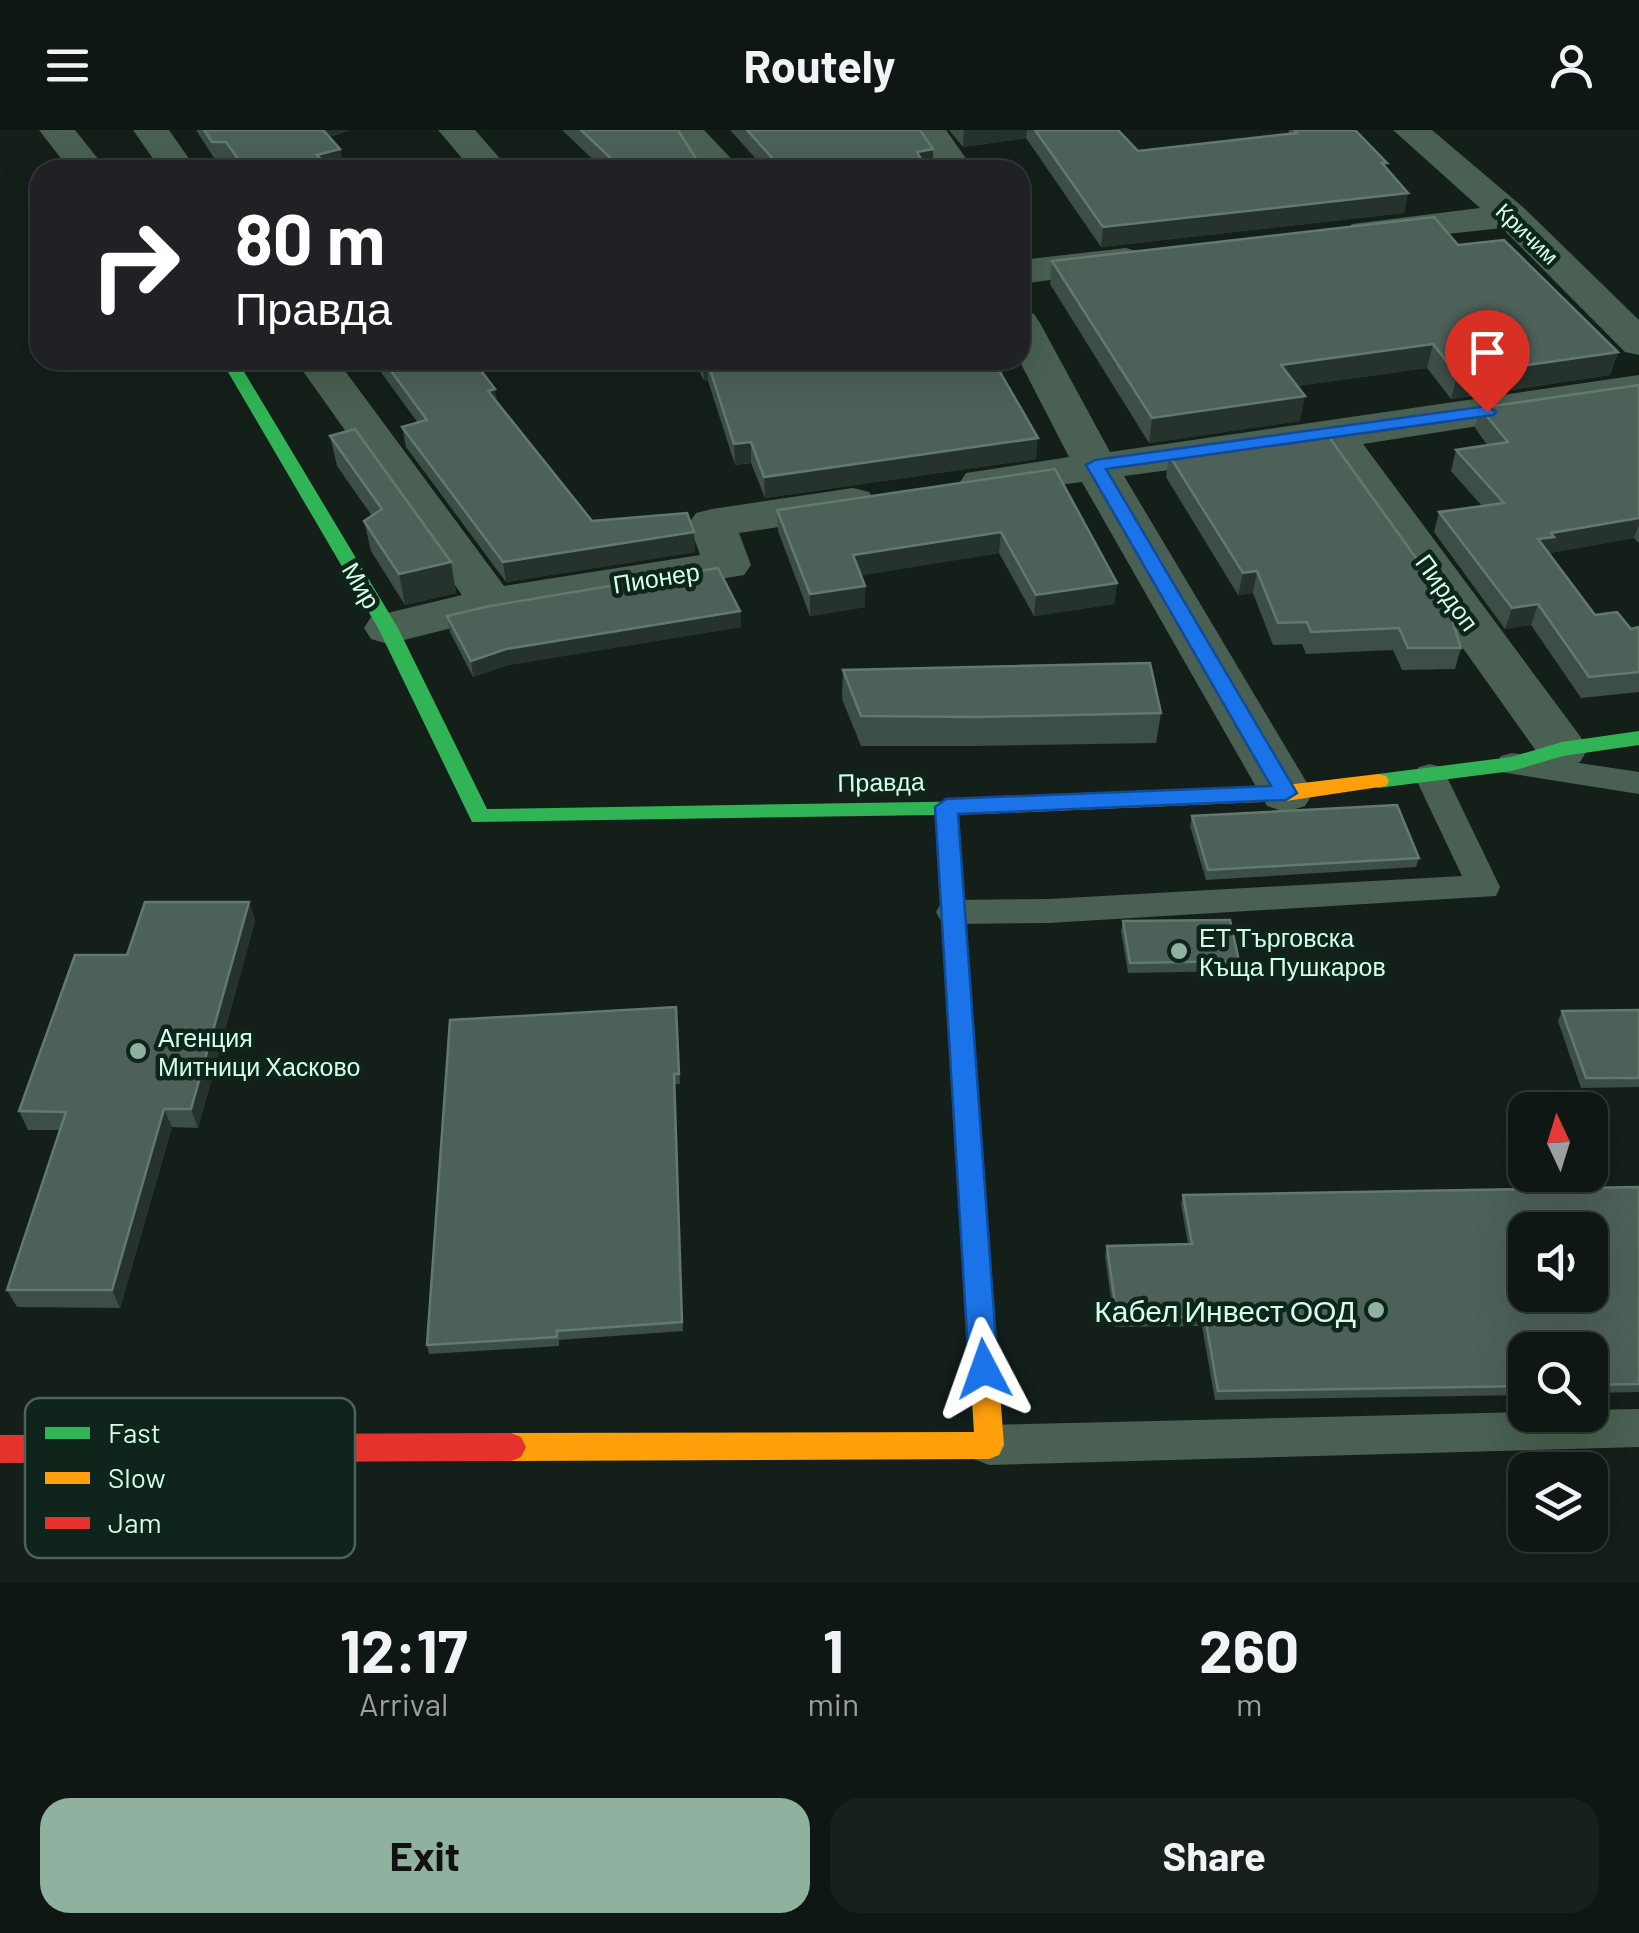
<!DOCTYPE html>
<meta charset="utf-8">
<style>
:root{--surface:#0f1714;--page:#18201d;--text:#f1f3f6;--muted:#9b9fa0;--line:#2f3634;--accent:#90b0a0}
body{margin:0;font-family:Barlow,sans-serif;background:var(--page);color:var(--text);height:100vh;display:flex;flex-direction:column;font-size:38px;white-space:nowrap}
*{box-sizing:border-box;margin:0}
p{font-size:32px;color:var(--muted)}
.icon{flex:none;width:55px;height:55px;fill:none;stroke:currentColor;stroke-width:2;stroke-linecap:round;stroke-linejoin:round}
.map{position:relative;height:1453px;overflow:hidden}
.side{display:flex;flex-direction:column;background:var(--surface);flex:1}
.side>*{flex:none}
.banner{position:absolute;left:30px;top:30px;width:1000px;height:210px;border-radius:30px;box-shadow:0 10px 40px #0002,0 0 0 2px var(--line);background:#202124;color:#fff;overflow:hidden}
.needle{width:65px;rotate:356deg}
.buttons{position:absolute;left:1508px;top:962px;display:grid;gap:20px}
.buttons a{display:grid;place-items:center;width:100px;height:100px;border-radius:20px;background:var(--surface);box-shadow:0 10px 40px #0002,0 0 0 2px var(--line);font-size:50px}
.pin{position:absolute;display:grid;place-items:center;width:85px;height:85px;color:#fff;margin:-102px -42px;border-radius:50% 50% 50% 0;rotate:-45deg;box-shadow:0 0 10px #0007}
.pin .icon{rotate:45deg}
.me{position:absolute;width:110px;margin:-55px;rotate:356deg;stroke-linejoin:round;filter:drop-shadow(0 0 8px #0008)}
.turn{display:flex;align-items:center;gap:35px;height:210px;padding:0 40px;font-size:45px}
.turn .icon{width:130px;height:130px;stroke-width:2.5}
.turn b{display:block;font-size:70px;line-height:85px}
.eta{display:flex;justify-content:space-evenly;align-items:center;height:170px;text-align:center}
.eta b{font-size:60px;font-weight:700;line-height:70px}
.button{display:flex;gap:20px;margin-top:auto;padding:20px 40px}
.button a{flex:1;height:115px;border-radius:30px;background:var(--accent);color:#111;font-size:40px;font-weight:700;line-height:115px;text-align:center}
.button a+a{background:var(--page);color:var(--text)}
header{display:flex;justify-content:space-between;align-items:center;height:130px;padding:0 40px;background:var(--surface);font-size:45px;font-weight:700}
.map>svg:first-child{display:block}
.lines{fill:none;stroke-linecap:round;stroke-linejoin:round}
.lane{fill:#496052;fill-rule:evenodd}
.street{fill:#496052;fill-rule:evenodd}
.fast{fill:#30b455;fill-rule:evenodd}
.slow{fill:#ff9f0a;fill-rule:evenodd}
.jam{fill:#e5322d;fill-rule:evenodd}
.wall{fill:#3d4e46}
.shaded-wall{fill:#26332d}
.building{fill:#4d6158;stroke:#627a6e;stroke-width:2.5;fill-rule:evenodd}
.route{fill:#1a73e8;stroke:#114b97;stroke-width:2.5}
.poi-dot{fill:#90b0a0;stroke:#0f241b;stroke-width:4}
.labels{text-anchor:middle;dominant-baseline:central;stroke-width:9;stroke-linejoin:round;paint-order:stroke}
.far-street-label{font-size:22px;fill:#d3fee8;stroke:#0f241b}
.street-label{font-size:25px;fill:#d3fee8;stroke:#0f241b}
.poi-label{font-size:25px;fill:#d3fee8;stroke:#0f241b;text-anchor:start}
.near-poi-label{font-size:30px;fill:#d3fee8;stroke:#0f241b;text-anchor:end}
.key{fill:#0f241b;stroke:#4a6558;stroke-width:2.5}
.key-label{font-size:28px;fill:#d3fee8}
</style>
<header><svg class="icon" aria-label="menu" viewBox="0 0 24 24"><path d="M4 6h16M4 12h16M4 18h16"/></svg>Routely<svg class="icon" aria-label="person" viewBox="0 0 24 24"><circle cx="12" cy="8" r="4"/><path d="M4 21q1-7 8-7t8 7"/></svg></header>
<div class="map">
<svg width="1639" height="1453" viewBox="0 0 1639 1453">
<rect width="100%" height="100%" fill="#141f1a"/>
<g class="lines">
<g class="lane">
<path d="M 1512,623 L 1639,642 L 1639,664 L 1501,642 L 1496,634 L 1501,626 Z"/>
<path d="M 1430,634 L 1441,637 L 1446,645 L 1500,757 L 1496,766 L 1049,793 L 953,794 L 941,791 L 936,782 L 941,773 L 953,770 L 1049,769 L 1462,746 L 1414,645 L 1419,637 Z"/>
<path d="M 1639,1279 L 1639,1317 L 989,1335 L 974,1329 L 968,1315 L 974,1301 L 989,1295 L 1525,1282 L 1525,1285 L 1590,1285 L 1590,1280 Z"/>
</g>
<g class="street">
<path d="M 39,0 L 75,0 L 107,40 L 70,40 Z"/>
<path d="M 133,0 L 169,0 L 197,40 L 161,40 Z"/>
<path d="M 438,0 L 475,0 L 510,40 L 472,40 Z"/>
<path d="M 666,0 L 704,0 L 742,40 L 704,40 Z"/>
<path d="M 910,0 L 946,0 L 974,40 L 938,40 Z"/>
<path d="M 1393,0 L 1432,0 L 1524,78 L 1639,190 L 1639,225 L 1625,222 L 1502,98 L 1365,113 L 1352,110 L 1346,102 L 1352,94 L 1480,78 Z"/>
<path d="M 1126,118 L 1140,122 L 1145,130 L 1140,138 L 1020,154 L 1020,130 Z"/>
<path d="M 1020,181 L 1034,184 L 1040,193 L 1110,322 L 1639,245 L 1639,271 L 1363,314 L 1580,606 L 1588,619 L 1580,632 L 1562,637 L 1544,632 L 1322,320 L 1124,346 L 1313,663 L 1305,676 L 1286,682 L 1267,676 L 1082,352 L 982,365 L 966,361 L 960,352 L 966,343 L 1069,327 L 1019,230 Z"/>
<path d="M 295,230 L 337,230 L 504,456 L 700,425 L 689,393 L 696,383 L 712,379 L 853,358 L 869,362 L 876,372 L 869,382 L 853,386 L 739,403 L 751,435 L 744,445 L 492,488 L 388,514 L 371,509 L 364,498 L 371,487 L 462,465 Z"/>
</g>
<g class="fast">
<path d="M 221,230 L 237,230 L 398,498 L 487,679 L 987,671 L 990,676 L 987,681 L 957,684 L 982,1025 L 978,1033 L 969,1036 L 960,1033 L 956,1025 L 935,685 L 472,692 L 378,498 Z"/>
<path d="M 1639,601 L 1639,615 L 1563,626 L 1512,641 L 1378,658 L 1367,651 L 1378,644 L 1511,627 L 1562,612 Z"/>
</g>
<g class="slow">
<path d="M 1378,644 L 1386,646 L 1389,651 L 1386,656 L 1286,671 L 979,684 L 968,676 L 979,668 L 1286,655 Z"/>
<path d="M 969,1014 L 978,1017 L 982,1025 L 1004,1315 L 999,1325 L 989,1329 L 511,1331 L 501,1327 L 496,1317 L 501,1307 L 511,1303 L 974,1302 L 956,1025 L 960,1017 Z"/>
</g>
<path class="jam" d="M 511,1303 L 521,1307 L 526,1317 L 521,1327 L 511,1331 L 0,1333 L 0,1305 Z"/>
</g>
<g class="wall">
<path d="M 196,0 L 349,0 L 330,7 L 340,19 L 344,38 L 337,40 L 237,40 L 230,30 L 216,31 Z"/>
<path d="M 562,0 L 678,0 L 703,40 L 604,40 Z"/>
<path d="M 730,0 L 920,0 L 933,19 L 933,39 L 927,40 L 766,40 Z"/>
<path d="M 949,0 L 1118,0 L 1138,21 L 1288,4 L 1289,0 L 1355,0 L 1408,63 L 1404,83 L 1101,117 L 1026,8 L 963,17 Z"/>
<path d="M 1458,115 L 1618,222 L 1610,245 L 1451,269 L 1427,238 L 1297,256 L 1300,291 L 1149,313 L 1050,154 L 1052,131 Z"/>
<path d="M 372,230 L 473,230 L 497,272 L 592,391 L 694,402 L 695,422 L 506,452 L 406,317 L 402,297 L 418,293 Z"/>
<path d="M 694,230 L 993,230 L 1036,329 L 765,368 L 751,333 L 735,335 L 708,251 L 704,251 Z"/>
<path d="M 1639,255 L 1639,413 L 1634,408 L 1549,423 L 1595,485 L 1631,499 L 1639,497 L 1639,562 L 1581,568 L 1531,495 L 1505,499 L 1434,402 L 1439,382 L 1482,376 L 1451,341 L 1456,320 L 1488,316 L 1475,298 L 1480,278 Z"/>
<path d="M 330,306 L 451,432 L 456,463 L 405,475 L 371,421 L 364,391 L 372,386 L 337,336 Z"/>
<path d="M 1169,325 L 1454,496 L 1461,518 L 1455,539 L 1402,540 L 1393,520 L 1306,524 L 1302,514 L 1273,515 L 1253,463 L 1238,465 L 1166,347 Z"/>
<path d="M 1055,339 L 1117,453 L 1114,474 L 1034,486 L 999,423 L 861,445 L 865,456 L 865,477 L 810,486 L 778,401 L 777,380 Z"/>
<path d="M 740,481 L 741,497 L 508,535 L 473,547 L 450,502 L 447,486 Z"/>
<path d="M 843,540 L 1161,583 L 1156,613 L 975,616 L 861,616 L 842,569 Z"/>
<path d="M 1192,686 L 1419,728 L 1416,737 L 1206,750 L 1190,696 Z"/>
<path d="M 249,772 L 255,791 L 198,998 L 172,997 L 120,1178 L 17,1177 L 7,1160 L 60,1000 L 28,1000 L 19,981 L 127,825 Z"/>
<path d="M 1123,791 L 1239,831 L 1237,841 L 1128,843 L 1121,801 Z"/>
<path d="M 676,877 L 680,954 L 674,954 L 683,1201 L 559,1210 L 559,1216 L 429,1224 L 427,1215 Z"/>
<path d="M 1639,880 L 1639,957 L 1581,958 L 1558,891 L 1562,881 Z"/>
<path d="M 1639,1057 L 1639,1262 L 1590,1263 L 1590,1220 L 1525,1220 L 1525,1265 L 1215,1270 L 1202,1196 L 1115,1197 L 1105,1126 L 1107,1116 L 1188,1114 L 1181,1074 L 1183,1065 Z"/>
</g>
<g class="shaded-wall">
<path d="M 318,0 L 349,0 L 320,10 Z"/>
<path d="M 964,0 L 1027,0 L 1026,8 L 963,17 Z"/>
<path d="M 340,19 L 344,38 L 337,40 L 320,40 L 317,25 Z"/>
<path d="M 933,19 L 933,39 L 924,40 L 917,22 Z"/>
<path d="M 1408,63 L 1404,83 L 1101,117 L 1103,97 Z"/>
<path d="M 1433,214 L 1427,238 L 1276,259 L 1281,235 Z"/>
<path d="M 1618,222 L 1610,245 L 1451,269 L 1457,245 Z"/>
<path d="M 707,230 L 708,251 L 704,251 L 703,231 Z"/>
<path d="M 495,259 L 498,278 L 488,261 Z"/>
<path d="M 1305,266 L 1300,291 L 1149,313 L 1152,288 Z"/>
<path d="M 1038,308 L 1036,329 L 765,368 L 764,347 Z"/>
<path d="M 751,312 L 751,333 L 735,335 L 734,314 Z"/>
<path d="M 1639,388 L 1639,394 L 1634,408 L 1549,423 L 1538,409 L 1551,403 Z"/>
<path d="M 694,402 L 695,422 L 506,452 L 503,432 Z"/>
<path d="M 1001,402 L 999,423 L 852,447 L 853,425 Z"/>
<path d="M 451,432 L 456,463 L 405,475 L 399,444 Z"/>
<path d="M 1257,441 L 1253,463 L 1238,465 L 1243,443 Z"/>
<path d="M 1117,453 L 1114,474 L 1034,486 L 1036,465 Z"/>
<path d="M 865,456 L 865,477 L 810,486 L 810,464 Z"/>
<path d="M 1538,474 L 1531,495 L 1505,499 L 1512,478 Z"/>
<path d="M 740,481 L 741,497 L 508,535 L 473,547 L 471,531 L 506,519 Z"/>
<path d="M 249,772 L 255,791 L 198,998 L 191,979 Z"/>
<path d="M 164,979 L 172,997 L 120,1178 L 112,1160 Z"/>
</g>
<g class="building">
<path d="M 204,0 L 323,0 L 340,19 L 317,25 L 330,40 L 246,40 L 226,12 L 212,12 Z"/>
<path d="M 581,0 L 678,0 L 703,40 L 644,40 L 643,38 L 623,40 Z"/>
<path d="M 747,0 L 920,0 L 933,19 L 917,22 L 927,40 L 783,40 Z"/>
<path d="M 1035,0 L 1118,0 L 1138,21 L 1297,3 L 1294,0 L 1355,0 L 1387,33 L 1382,33 L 1408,63 L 1103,97 Z"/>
<path d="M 1434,87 L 1458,115 L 1504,110 L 1618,222 L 1457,245 L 1433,214 L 1281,235 L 1305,266 L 1152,288 L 1052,131 Z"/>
<path d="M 383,230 L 473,230 L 495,259 L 488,261 L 592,391 L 687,383 L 694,402 L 503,432 L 402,297 L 427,290 Z"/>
<path d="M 703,230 L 993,230 L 1038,308 L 764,347 L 751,312 L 734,314 L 707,230 Z"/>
<path d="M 1639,255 L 1639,388 L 1551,403 L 1554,407 L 1538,409 L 1595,485 L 1617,482 L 1631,499 L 1639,497 L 1639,542 L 1589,547 L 1538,474 L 1512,478 L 1439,382 L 1504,373 L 1456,320 L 1508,312 L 1480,278 Z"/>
<path d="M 355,299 L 451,432 L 399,444 L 364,391 L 382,379 L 330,306 Z"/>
<path d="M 1324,300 L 1457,485 L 1451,486 L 1461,518 L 1408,518 L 1399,498 L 1311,502 L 1307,492 L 1278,493 L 1257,441 L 1243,443 L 1169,325 L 1171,322 Z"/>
<path d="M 1055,339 L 1117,453 L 1036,465 L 1001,402 L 853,425 L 865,456 L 810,464 L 777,380 Z"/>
<path d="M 718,438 L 740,481 L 506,519 L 471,531 L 447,486 L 490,476 Z"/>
<path d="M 1150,533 L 1161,583 L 977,587 L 861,586 L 843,540 Z"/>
<path d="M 1397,675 L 1419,728 L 1208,740 L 1192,686 Z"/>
<path d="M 145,772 L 249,772 L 191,979 L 164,979 L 112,1160 L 7,1160 L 66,982 L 19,981 L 75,825 L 127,825 Z"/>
<path d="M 1230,790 L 1239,831 L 1130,833 L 1123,791 Z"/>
<path d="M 676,877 L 679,944 L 674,944 L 682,1192 L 557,1201 L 557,1207 L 427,1215 L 450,890 Z"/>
<path d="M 1639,880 L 1639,948 L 1586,948 L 1562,881 Z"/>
<path d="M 1639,1057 L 1639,1254 L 1590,1255 L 1590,1220 L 1525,1220 L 1525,1256 L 1218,1261 L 1205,1187 L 1117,1188 L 1107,1116 L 1192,1114 L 1183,1065 ZM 1525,1100 L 1590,1100 L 1590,1165 L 1525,1165 Z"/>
</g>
<path class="route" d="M 1487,276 L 1496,282 L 1493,285 L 1106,339 L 1297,663 L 1286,670 L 958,684 L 998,1239 L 994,1248 L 984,1252 L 974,1248 L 969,1239 L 935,677 L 946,669 L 1271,656 L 1086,335 L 1095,330 Z"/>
<g class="poi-dot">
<circle cx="1179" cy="821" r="10"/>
<circle cx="138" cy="921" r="10"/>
<circle cx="1376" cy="1180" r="10"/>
</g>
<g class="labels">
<g class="far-street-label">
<text transform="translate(1528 103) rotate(44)">Кричим</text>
</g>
<g class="street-label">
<text transform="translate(656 447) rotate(-9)">Пионер</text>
<text transform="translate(362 455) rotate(59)">Мир</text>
<text transform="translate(1448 462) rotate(54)">Пирдоп</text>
<text transform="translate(881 651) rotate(-1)">Правда</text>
</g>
<g class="poi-label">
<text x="1199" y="807">ЕТ Търговска<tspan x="1199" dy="29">Къща Пушкаров</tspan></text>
<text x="158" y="907">Агенция<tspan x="158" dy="29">Митници Хасково</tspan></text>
</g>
<g class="near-poi-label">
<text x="1356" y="1180">Кабел Инвест ООД</text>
</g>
</g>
<rect x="25" y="1268" width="330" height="160" rx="15" class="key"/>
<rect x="45" y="1297" width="45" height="12" fill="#30b455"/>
<rect x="45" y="1342" width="45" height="12" fill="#ff9f0a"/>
<rect x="45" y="1387" width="45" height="12" fill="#e5322d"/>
<g class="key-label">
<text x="108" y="1313">Fast</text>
<text x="108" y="1358">Slow</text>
<text x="108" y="1403">Jam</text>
</g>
</svg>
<div class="buttons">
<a><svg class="needle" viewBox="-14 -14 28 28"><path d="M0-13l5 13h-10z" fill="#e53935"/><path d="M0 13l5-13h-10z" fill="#9b9fa0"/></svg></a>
<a><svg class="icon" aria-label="sound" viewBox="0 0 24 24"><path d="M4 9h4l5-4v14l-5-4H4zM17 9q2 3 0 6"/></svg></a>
<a><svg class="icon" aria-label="search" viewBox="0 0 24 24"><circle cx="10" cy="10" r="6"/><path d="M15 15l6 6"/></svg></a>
<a><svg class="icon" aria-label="layers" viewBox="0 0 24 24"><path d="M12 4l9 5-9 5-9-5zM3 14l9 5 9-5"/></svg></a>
</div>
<div class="pin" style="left:1487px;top:282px;background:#d93025"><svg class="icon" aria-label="arrive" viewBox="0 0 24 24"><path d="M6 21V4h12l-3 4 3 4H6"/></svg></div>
<svg class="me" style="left:984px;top:1239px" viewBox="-20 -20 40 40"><path d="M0-17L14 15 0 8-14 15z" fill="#1a73e8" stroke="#fff" stroke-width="4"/></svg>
<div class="banner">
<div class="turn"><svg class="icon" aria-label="right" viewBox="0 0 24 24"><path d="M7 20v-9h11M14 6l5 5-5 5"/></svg><div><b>80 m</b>Правда</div></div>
</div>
</div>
<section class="side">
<div class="eta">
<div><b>12:17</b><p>Arrival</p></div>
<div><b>1</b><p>min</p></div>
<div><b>260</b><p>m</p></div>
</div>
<div class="button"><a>Exit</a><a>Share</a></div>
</section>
